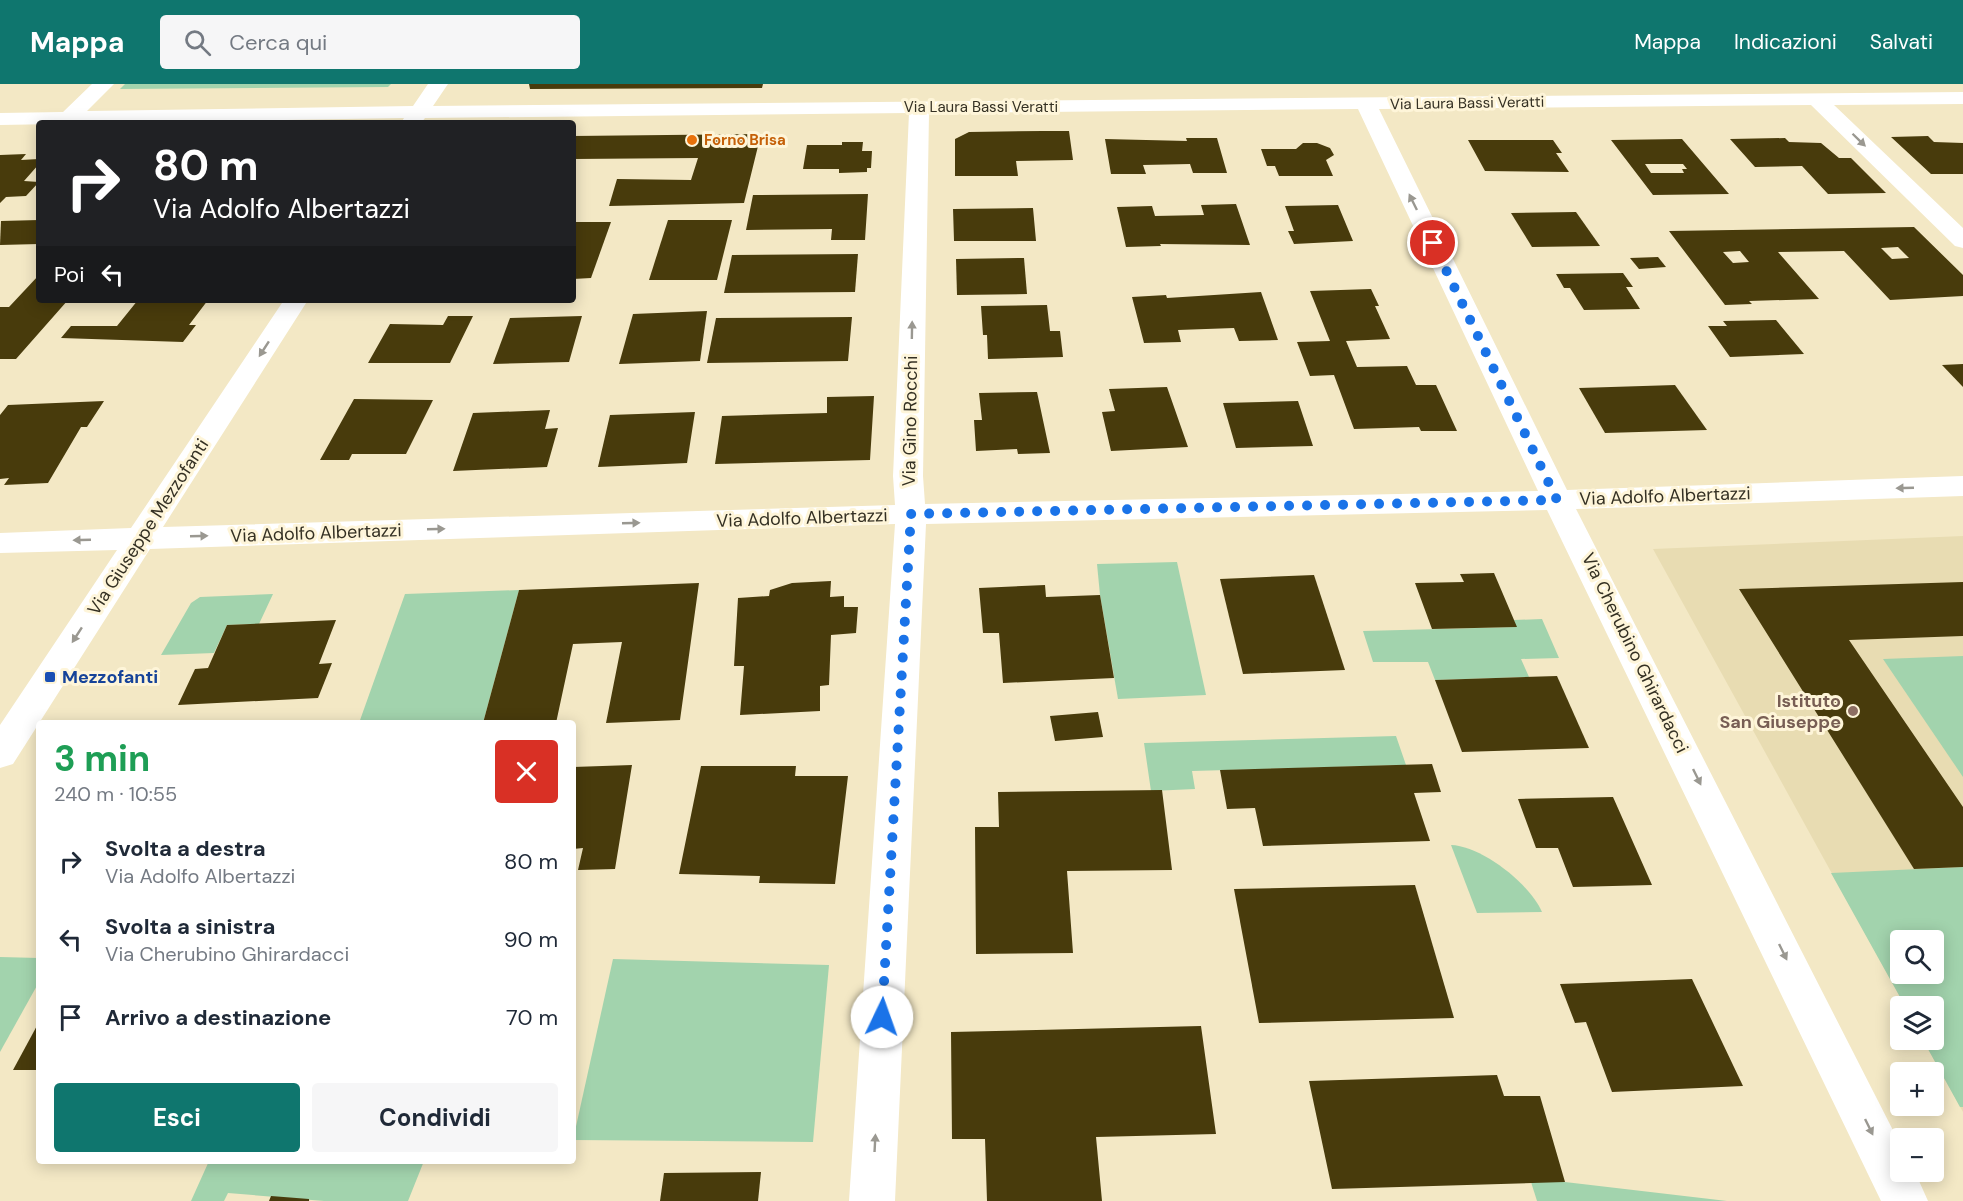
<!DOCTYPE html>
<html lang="it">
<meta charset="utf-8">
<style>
:root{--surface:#fff;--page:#f6f6f7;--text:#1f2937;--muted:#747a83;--accent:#0f766e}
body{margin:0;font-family:"DM Sans",sans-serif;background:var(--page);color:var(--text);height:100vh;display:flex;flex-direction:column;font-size:22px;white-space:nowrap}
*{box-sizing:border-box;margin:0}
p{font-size:20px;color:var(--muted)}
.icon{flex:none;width:33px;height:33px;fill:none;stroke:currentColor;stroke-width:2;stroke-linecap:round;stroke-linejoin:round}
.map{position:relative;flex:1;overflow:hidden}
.side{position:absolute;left:36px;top:636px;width:540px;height:444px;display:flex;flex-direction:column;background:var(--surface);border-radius:6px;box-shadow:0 3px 15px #0003}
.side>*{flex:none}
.guide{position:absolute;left:36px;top:36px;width:540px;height:183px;border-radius:6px;box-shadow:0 3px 15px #0003;background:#202124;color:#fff;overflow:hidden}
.tools{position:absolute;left:1890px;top:846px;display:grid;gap:12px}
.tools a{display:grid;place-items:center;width:54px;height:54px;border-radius:6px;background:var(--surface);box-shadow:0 3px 15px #0003;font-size:30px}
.pin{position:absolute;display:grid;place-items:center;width:51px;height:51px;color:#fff;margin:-26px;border:3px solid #fff;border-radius:50%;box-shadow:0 2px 6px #0007}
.me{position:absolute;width:66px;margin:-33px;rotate:3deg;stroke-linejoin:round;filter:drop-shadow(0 0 4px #0008)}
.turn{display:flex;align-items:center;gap:21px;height:126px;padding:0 18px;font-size:27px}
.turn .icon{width:78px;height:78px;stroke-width:2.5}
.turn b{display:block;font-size:42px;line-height:51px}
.then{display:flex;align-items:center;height:57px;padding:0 18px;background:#0003;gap:12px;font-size:22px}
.round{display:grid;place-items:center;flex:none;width:63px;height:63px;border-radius:6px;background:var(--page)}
.summary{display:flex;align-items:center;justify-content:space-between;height:102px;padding:0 18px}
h1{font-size:36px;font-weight:700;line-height:45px;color:#1e9e55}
.action{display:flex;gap:12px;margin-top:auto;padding:12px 18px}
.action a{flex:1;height:69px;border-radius:6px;background:var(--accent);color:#fff;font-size:24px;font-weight:700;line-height:69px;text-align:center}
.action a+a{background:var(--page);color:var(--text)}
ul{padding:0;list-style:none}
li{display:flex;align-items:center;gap:18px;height:78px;padding:0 18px}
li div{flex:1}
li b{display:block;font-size:22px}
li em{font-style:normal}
header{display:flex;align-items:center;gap:36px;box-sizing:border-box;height:84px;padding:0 30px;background:var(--accent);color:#fff}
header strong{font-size:28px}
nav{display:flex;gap:33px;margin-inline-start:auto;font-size:21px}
.search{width:420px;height:54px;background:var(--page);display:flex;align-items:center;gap:15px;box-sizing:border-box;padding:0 21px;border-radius:6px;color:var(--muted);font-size:22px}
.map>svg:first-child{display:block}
.built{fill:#e8dcb2;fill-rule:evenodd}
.green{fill:#a2d3ad;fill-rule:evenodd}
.building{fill:#483b0c;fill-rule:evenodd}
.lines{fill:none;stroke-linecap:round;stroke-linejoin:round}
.minor{fill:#fff;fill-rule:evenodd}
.oneway{fill:#9a9891}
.route{stroke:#1a73e8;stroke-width:10;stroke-dasharray:0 18}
.food-dot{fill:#e8710a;stroke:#fef5d9;stroke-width:2}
.transit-dot{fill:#1a4fb4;stroke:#fef5d9;stroke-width:2}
.education-dot{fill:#8d6e63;stroke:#fef5d9;stroke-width:2}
.labels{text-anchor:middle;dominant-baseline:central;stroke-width:6;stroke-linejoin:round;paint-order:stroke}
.far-street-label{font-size:15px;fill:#343023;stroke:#fef5d9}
.far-food-label{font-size:15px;font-weight:bold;fill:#c56008;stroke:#fef5d9;text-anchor:start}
.street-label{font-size:18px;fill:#343023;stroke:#fef5d9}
.transit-label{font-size:18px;font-weight:bold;fill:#164399;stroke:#fef5d9;text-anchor:start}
.education-label{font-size:18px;font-weight:bold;fill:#785e54;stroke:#fef5d9;text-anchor:end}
</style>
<header>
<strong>Mappa</strong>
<div class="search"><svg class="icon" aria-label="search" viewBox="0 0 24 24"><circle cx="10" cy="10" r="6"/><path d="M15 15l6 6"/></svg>Cerca qui</div>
<nav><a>Mappa</a><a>Indicazioni</a><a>Salvati</a></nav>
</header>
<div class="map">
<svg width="1963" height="1117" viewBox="0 0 1963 1117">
<rect width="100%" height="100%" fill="#f3e8c5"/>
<path class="built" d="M 1963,452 L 1963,1028 L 1923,956 L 1934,956 L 1934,922 L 1905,922 L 1653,465 ZM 1900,856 L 1934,856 L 1934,890 L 1900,890 Z"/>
<g class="green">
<path d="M 125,0 L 391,0 L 388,3 L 120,5 Z"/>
<path d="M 1177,478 L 1206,611 L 1118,615 L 1100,511 L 1097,480 Z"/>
<path d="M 519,506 L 483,639 L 359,639 L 405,510 Z"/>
<path d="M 273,510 L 259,540 L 227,541 L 214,569 L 161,571 L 191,519 L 200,513 Z"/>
<path d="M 1542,535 L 1559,574 L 1521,575 L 1529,593 L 1435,596 L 1428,578 L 1373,578 L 1363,547 L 1516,543 L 1514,536 Z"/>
<path d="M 1963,572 L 1963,693 L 1883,575 Z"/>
<path d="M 1396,652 L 1406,681 L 1192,687 L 1195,705 L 1151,707 L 1144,659 Z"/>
<path d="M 1451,761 C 1482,762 1530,800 1542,828 L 1477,829 Z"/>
<path d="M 1963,783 L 1963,1023 L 1960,1023 L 1923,956 L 1934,956 L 1934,922 L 1905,922 L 1831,789 ZM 1900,856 L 1934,856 L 1934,890 L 1900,890 Z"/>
<path d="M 0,873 L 39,874 L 39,898 L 0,968 Z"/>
<path d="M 613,875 L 829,881 L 813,1058 L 573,1056 Z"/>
<path d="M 209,1077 L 424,1077 L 408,1117 L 324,1117 L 228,1109 L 224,1117 L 191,1117 Z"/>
<path d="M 1531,1098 L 1565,1098 L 1727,1117 L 1537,1117 Z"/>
</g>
<g class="building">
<path d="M 529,0 L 763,0 L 762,4 L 530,5 Z"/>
<path d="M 1043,47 L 1069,47 L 1073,76 L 1016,77 L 1018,92 L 955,92 L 955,55 L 969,48 Z"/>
<path d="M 761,50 L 744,119 L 609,122 L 617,95 L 691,96 L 698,74 L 573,75 L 573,52 Z"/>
<path d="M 1928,52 L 1934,58 L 1963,59 L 1963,90 L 1931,90 L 1891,53 Z"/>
<path d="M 1186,54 L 1217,54 L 1227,89 L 1193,89 L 1190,80 L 1143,81 L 1146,90 L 1111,90 L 1105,55 L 1187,57 Z"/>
<path d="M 1785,54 L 1789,58 L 1821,59 L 1839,74 L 1851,74 L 1886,109 L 1828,110 L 1802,82 L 1755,83 L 1730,55 Z"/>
<path d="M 1682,55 L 1729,110 L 1653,111 L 1611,56 ZM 1645,80 L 1683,80 L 1687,85 L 1682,85 L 1684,89 L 1651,89 Z"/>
<path d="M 1468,56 L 1553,56 L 1562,69 L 1556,69 L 1569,88 L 1485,87 Z"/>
<path d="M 842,58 L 863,58 L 862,67 L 872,67 L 871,84 L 867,84 L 867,88 L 839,89 L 839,85 L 803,85 L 807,61 L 842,61 Z"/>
<path d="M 1303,59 L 1317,59 L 1330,64 L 1334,71 L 1326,76 L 1333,92 L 1279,92 L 1275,82 L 1267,82 L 1261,65 L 1296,65 Z"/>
<path d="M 26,70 L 21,76 L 39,75 L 39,80 L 24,97 L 39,98 L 26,112 L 6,113 L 0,119 L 0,71 Z"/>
<path d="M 868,110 L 865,156 L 831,156 L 832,145 L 746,146 L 753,111 Z"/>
<path d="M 1236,120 L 1250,161 L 1160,160 L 1161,162 L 1126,163 L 1117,123 L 1152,122 L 1155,132 L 1204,131 L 1201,121 Z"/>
<path d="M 1338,121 L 1353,157 L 1294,160 L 1288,147 L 1294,147 L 1285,122 Z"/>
<path d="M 1033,124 L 1036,157 L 954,157 L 953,125 Z"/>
<path d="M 1576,128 L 1600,162 L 1532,163 L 1511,129 Z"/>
<path d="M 39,136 L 39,160 L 0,161 L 1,137 Z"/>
<path d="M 668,136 L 732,136 L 717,196 L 649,196 Z"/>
<path d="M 573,138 L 611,138 L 591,194 L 573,195 Z"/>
<path d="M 1914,143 L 1963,191 L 1963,212 L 1890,216 L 1844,167 L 1778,168 L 1819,215 L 1749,217 L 1752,220 L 1725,221 L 1669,147 ZM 1898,163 L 1909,174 L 1892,175 L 1881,164 ZM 1740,167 L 1749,178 L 1733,179 L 1723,168 Z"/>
<path d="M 858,170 L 855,208 L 724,209 L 732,171 Z"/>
<path d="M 1658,173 L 1666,183 L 1639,185 L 1630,174 Z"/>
<path d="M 1024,174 L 1027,210 L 957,211 L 956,175 Z"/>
<path d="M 1623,189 L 1633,203 L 1626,203 L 1640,225 L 1584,226 L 1570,204 L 1564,204 L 1556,190 Z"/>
<path d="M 39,191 L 39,216 L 68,216 L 16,275 L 0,275 L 0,223 L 9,223 Z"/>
<path d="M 1371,205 L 1379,222 L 1375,222 L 1390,255 L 1346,257 L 1357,283 L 1407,282 L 1416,301 L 1436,301 L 1457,347 L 1421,347 L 1419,343 L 1354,345 L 1334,291 L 1310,292 L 1297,258 L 1330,257 L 1310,207 Z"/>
<path d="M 1261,208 L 1278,256 L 1239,257 L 1234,244 L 1178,246 L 1181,258 L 1144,259 L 1132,213 L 1166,211 L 1167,214 Z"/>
<path d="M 138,216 L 208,216 L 189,241 L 196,241 L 183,258 L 61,254 L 71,242 L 117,242 Z"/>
<path d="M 1047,221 L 1050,247 L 1060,247 L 1063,273 L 988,275 L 987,251 L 983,251 L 981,222 Z"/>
<path d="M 707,227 L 700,277 L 619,280 L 633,230 Z"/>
<path d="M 448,232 L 473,232 L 450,279 L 368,279 L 390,240 L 443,241 Z"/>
<path d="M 582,232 L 569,278 L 493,280 L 510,234 Z"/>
<path d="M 852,233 L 848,277 L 707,279 L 716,234 Z"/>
<path d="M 1776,236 L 1804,270 L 1730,273 L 1708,242 L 1727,242 L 1723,237 Z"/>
<path d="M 1963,280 L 1963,303 L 1942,281 Z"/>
<path d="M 1675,301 L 1707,346 L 1605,349 L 1579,304 Z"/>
<path d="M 1167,303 L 1188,363 L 1111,367 L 1102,328 L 1115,327 L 1109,305 Z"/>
<path d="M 1037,308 L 1050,369 L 1018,370 L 1017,365 L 976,367 L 974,336 L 982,336 L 979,309 Z"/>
<path d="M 874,312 L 870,376 L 715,380 L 722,332 L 827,329 L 827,313 Z"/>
<path d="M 354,315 L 433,316 L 406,370 L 352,370 L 349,376 L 320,376 Z"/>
<path d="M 104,317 L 87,343 L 81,343 L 48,399 L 4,401 L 9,394 L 0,395 L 0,331 L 8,321 Z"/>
<path d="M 1298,317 L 1313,362 L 1236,364 L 1223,319 Z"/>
<path d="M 550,326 L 545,345 L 558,344 L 547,383 L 453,387 L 473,329 Z"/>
<path d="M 695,328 L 687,379 L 598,383 L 610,331 Z"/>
<path d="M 1494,489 L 1517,543 L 1432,545 L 1415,499 L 1464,498 L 1460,490 Z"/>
<path d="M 1314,491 L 1345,586 L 1243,590 L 1220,495 Z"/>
<path d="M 831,497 L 830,513 L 844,512 L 844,523 L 858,523 L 856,549 L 831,551 L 829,601 L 820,602 L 820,627 L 740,631 L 744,582 L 734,582 L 738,514 L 769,512 L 770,506 L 792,499 Z"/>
<path d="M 1963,498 L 1963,552 L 1849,556 L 1963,723 L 1963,783 L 1914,785 L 1739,505 Z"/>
<path d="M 699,499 L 680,636 L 606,639 L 622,558 L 573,560 L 556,639 L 483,639 L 519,506 Z"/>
<path d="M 1045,501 L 1046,513 L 1100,511 L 1114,594 L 1003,599 L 999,549 L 983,549 L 979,504 Z"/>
<path d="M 336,536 L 319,580 L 332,579 L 318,614 L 178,621 L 195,585 L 208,584 L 227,541 Z"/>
<path d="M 1557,592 L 1589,664 L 1462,668 L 1435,596 Z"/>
<path d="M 1098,628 L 1103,653 L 1055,657 L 1050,632 Z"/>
<path d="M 1432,680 L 1441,708 L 1414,709 L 1430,757 L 1263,762 L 1255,724 L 1227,725 L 1220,686 Z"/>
<path d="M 632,681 L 615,785 L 578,786 L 583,764 L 573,765 L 573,683 Z"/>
<path d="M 701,682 L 796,682 L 795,692 L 848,692 L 835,800 L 759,799 L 760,792 L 679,790 Z"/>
<path d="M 1162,706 L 1172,786 L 1067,787 L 1073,869 L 976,870 L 975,743 L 999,743 L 998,708 Z"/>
<path d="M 1613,713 L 1652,801 L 1573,803 L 1558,764 L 1536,764 L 1518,715 Z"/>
<path d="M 1415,801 L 1454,934 L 1259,939 L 1234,805 Z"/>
<path d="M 1692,895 L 1743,1002 L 1612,1008 L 1586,938 L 1575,939 L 1560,900 Z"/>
<path d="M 39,938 L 39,986 L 13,986 Z"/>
<path d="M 1201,942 L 1216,1050 L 1096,1053 L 1102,1117 L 987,1117 L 985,1055 L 952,1055 L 951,948 Z"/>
<path d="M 1497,991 L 1504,1012 L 1540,1012 L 1565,1098 L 1332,1105 L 1309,997 Z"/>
<path d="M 761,1088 L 758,1117 L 660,1117 L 664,1089 Z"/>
<path d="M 271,1112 L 309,1115 L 309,1117 L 269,1117 Z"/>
</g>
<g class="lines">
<path class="minor" d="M 92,0 L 114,0 L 87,27 L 413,22 L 428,0 L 448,0 L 433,22 L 1963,8 L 1963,20 L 1834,21 L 1963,144 L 1963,164 L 1955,162 L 1811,21 L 1379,25 L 1567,406 L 1963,392 L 1963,412 L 1576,425 L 1900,1060 L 1900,1088 L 1915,1088 L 1928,1117 L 1881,1117 L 1547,426 L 926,440 L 895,1117 L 849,1117 L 895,440 L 150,465 L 13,680 L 0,684 L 0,641 L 117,466 L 0,469 L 0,449 L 131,444 L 284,216 L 308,216 L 163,443 L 895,421 L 893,392 L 909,29 L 425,34 L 421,39 L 401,39 L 404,34 L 0,41 L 0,29 L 63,28 ZM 1358,25 L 1538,407 L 925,420 L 923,392 L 929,29 Z"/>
</g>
<defs><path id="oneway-solid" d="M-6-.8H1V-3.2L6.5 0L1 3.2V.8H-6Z" transform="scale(1.5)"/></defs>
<g class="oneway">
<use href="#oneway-solid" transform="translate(1859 56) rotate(44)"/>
<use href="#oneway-solid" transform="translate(1413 118) rotate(-116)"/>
<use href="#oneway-solid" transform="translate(912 246) rotate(-89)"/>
<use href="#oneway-solid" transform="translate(264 265) rotate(123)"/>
<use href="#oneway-solid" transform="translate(1905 404) rotate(178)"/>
<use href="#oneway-solid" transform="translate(631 439) rotate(-2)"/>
<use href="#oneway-solid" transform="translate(436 445) rotate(-2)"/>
<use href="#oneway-solid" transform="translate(199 452) rotate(-2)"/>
<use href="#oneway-solid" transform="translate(82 456) rotate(178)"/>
<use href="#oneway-solid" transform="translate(77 551) rotate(123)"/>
<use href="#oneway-solid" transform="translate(1697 693) rotate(64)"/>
<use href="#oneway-solid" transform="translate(1783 868) rotate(64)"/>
<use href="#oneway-solid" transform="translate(1869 1043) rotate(64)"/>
<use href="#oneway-solid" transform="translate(875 1059) rotate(-87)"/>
</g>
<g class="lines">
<path class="route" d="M 882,933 L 911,430 L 1557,416 L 1433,159"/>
</g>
<circle class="food-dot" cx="692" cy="56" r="6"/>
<rect class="transit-dot" x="44" y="587" width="12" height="12" rx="3"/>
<circle class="education-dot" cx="1853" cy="627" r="6"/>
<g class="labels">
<g class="far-street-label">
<text transform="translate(1467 19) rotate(-1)">Via Laura Bassi Veratti</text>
<text x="981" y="23">Via Laura Bassi Veratti</text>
</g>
<g class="far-food-label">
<text x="704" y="56">Forno Brisa</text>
</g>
<g class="street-label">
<text transform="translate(910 337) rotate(-89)">Via Gino Rocchi</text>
<text transform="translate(1665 412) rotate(-2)">Via Adolfo Albertazzi</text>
<text transform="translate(802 434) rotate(-2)">Via Adolfo Albertazzi</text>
<text transform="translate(148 443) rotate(-57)">Via Giuseppe Mezzofanti</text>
<text transform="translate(316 449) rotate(-2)">Via Adolfo Albertazzi</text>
<text transform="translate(1635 569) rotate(64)">Via Cherubino Ghirardacci</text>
</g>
<g class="transit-label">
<text x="62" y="593">Mezzofanti</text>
</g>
<g class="education-label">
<text x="1841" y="617">Istituto<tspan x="1841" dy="21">San Giuseppe</tspan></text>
</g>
</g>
</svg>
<div class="tools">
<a><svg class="icon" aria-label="search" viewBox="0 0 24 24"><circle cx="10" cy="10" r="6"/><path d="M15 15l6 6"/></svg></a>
<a><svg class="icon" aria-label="layers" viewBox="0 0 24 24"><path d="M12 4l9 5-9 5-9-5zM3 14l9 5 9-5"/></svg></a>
<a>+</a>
<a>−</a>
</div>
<div class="pin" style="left:1433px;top:159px;background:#d93025"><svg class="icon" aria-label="arrive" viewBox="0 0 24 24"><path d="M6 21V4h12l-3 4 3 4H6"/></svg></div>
<svg class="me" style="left:882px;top:933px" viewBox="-20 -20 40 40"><circle r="19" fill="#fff"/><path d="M0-13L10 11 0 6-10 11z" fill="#1a73e8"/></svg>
<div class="guide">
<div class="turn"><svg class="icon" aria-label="right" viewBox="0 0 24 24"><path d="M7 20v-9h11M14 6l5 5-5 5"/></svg><div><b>80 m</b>Via Adolfo Albertazzi</div></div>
<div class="then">Poi<svg class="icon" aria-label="left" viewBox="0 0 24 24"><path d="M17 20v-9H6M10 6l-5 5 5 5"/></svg></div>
</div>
<section class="side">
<div class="summary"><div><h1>3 min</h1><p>240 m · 10:55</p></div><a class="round" style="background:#d93025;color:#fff"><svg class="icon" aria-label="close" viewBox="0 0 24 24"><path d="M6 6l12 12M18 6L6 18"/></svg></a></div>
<ul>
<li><svg class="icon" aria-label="right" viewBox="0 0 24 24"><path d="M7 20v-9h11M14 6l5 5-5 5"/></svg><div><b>Svolta a destra</b><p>Via Adolfo Albertazzi</p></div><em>80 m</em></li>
<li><svg class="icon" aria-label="left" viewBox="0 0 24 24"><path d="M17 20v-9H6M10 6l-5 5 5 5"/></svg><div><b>Svolta a sinistra</b><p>Via Cherubino Ghirardacci</p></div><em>90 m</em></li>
<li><svg class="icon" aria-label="arrive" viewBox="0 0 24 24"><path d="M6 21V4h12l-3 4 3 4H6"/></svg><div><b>Arrivo a destinazione</b></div><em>70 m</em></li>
</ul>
<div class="action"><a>Esci</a><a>Condividi</a></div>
</section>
</div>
